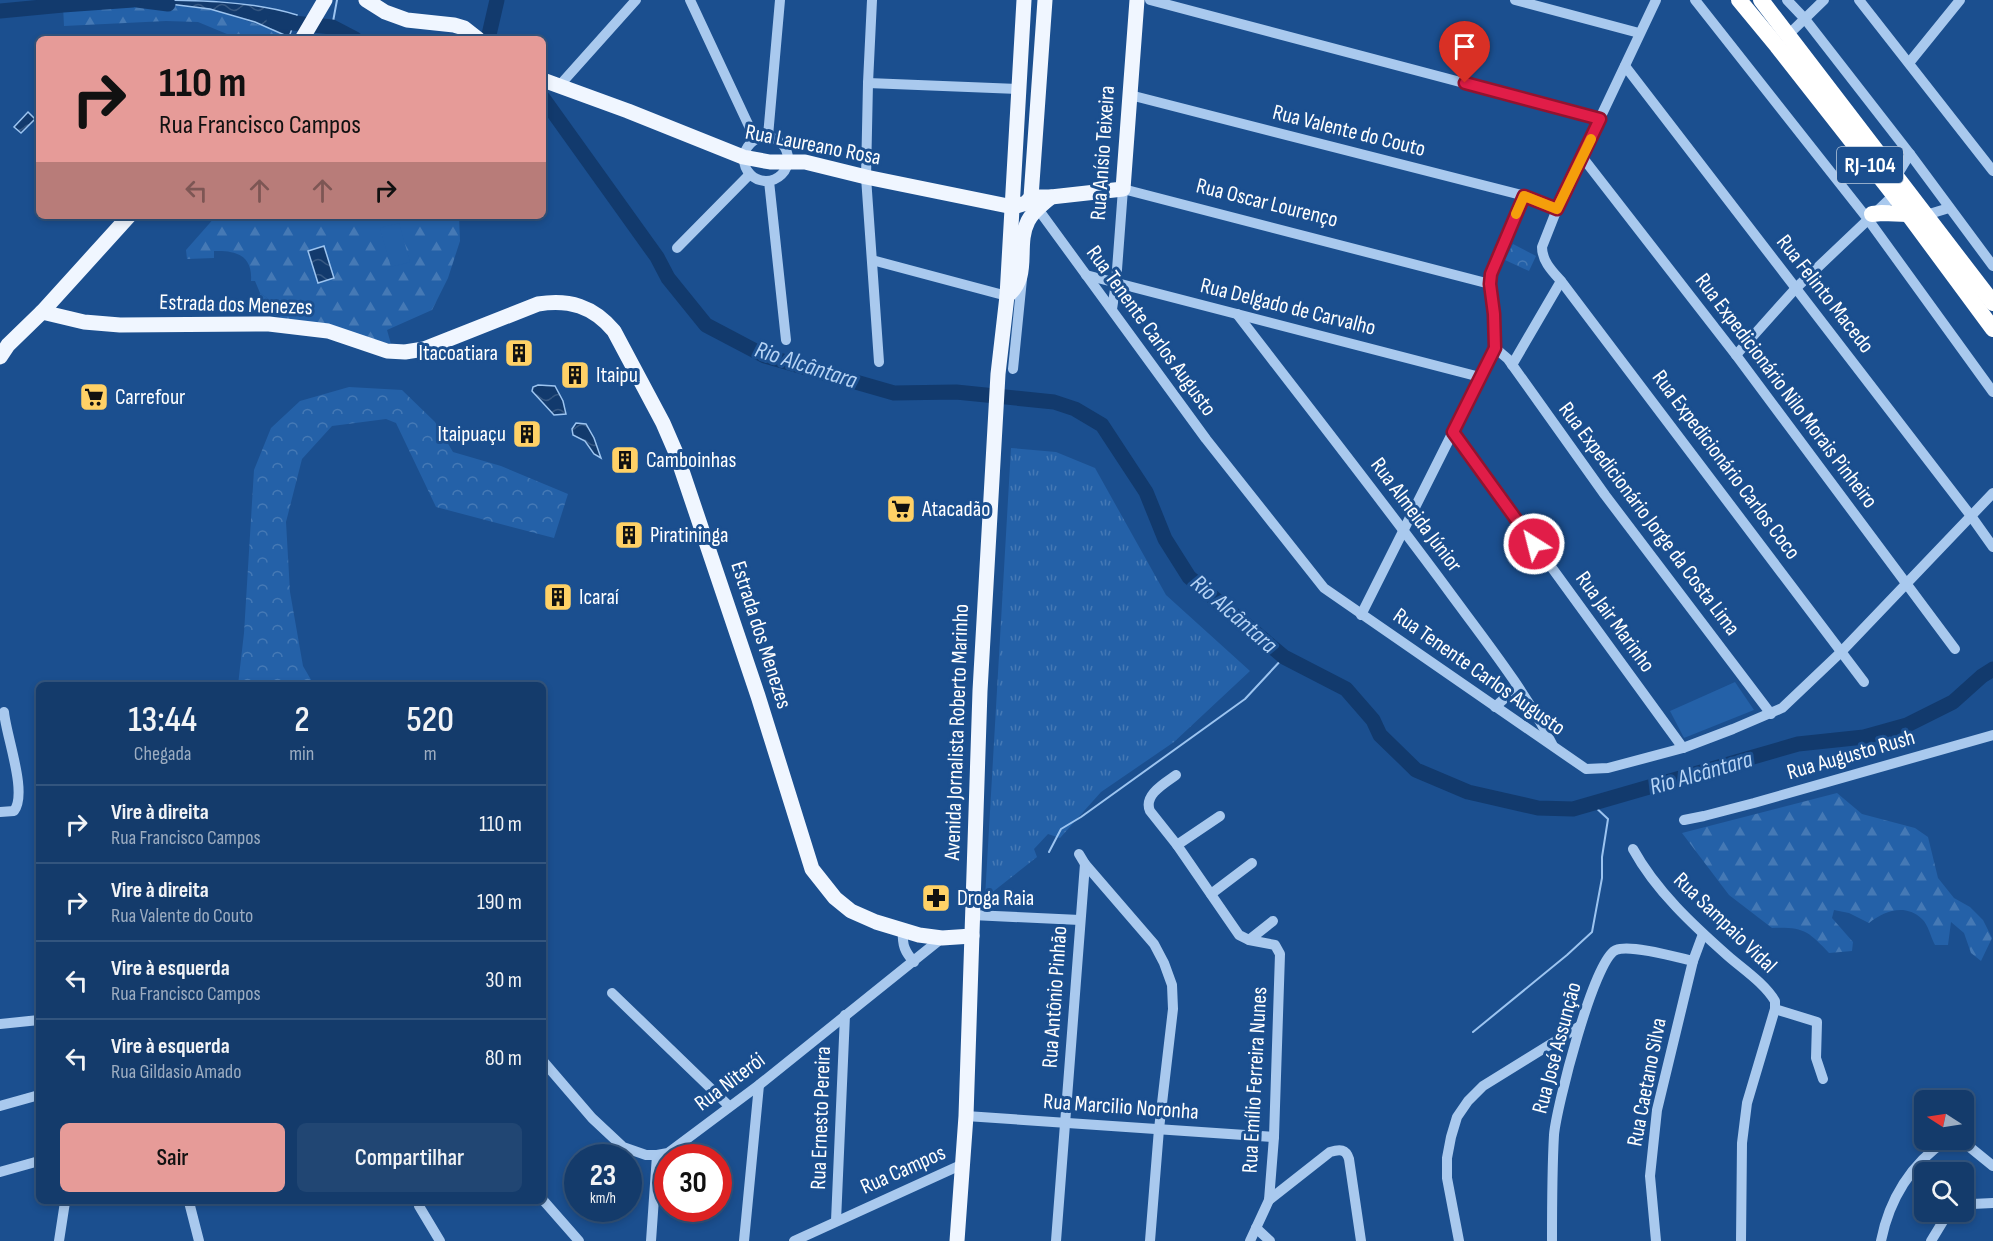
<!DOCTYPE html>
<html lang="pt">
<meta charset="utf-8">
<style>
:root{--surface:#143b6b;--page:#214673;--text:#f1f3f6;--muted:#9dadc1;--line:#33557e;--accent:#e69b98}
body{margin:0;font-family:"Sofia Sans Condensed",sans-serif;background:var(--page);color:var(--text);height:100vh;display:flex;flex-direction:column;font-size:22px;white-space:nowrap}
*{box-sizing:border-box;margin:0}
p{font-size:20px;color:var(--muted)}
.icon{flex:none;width:33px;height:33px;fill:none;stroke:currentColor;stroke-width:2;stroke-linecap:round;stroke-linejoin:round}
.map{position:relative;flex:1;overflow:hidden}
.panel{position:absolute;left:36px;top:682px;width:510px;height:522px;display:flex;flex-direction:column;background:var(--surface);border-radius:9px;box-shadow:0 3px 9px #0003,0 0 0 2px var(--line)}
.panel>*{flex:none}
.guide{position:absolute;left:36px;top:36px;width:510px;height:183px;border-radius:9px;box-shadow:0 3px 9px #0003,0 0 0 2px var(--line);background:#e69b98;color:#111;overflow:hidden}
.needle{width:39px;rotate:282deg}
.fabs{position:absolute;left:1914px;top:1090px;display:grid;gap:12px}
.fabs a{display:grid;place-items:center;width:60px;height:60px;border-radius:9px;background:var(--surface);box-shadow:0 3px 9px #0003,0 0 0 2px var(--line);font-size:30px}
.speed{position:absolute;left:564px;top:1144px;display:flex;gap:12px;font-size:30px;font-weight:700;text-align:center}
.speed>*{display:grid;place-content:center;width:78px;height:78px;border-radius:50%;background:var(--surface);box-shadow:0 3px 9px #0003,0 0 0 2px var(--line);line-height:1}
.speed small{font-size:15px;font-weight:400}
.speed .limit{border:9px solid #d22;background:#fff;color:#111}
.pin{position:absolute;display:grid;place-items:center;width:51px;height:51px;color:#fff;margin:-62px -26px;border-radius:50% 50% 50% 0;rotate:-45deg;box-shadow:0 0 6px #0007}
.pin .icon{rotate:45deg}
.me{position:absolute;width:66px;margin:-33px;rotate:324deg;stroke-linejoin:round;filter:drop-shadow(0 0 4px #0008)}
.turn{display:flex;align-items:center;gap:21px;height:126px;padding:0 24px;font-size:27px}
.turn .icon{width:78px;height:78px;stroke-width:2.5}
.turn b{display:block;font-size:42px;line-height:51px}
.lanes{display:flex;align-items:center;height:57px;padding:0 24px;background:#0003;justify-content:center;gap:30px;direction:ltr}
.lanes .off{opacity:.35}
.eta{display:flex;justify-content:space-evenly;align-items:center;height:102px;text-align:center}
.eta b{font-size:36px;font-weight:600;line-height:42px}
.action{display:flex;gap:12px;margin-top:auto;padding:12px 24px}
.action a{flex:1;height:69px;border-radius:9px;background:var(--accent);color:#111;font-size:24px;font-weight:600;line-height:69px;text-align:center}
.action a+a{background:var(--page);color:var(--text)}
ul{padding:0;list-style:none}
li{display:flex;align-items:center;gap:18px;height:78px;padding:0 24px;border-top:2px solid var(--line)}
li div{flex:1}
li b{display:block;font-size:22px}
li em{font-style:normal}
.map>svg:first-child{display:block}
.grass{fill:url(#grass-tufts)}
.forest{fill:url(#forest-firs)}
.park{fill:url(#park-crowns)}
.pitch{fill:#2461a8}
.water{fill:url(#water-waves);stroke:#9cc4f0;stroke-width:1.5}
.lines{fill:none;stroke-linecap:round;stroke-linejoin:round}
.stream{stroke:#9cc4f0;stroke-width:2}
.river{stroke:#123a6d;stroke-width:15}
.minor{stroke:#a9c9ee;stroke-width:10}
.major{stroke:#f0f6ff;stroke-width:15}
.highway{stroke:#fff;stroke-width:16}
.route-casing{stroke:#92132f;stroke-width:15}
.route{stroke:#e11d48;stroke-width:10}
.slow{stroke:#f59e0b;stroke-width:10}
.labels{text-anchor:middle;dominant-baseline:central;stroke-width:6;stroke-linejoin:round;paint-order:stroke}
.shield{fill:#1b4f8f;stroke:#bbcadd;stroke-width:1.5}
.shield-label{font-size:21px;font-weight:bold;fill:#fff}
.street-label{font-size:22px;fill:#fff;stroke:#1b4f8f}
.poi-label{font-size:22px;fill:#fff;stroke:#1b4f8f;text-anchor:start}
.water-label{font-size:24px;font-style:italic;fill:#b5d3f5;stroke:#1b4f8f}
</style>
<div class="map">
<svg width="1993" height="1241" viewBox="0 0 1993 1241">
<defs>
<pattern id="grass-tufts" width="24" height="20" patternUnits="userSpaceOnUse" patternTransform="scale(1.5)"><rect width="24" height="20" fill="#2461a8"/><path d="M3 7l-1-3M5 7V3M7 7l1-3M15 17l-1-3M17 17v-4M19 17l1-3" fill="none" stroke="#4579b5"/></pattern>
<pattern id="forest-firs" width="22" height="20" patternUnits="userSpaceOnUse" patternTransform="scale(1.5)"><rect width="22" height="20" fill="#2461a8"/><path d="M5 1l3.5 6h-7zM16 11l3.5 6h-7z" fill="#4579b5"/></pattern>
<pattern id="park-crowns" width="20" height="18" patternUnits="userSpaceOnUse" patternTransform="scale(1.5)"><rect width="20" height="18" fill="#2461a8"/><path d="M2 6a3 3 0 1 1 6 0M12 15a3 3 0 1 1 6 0" fill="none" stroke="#4579b5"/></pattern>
<pattern id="water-waves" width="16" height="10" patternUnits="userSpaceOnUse" patternTransform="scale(1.5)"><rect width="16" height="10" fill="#123a6d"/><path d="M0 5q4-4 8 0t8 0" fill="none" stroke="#365883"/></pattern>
</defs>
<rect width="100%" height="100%" fill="#1b4f8f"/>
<path class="grass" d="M 1011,448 L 1056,452 L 1095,468 L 1166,595 L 1250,671 L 1174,742 L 1101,792 L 1060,838 L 1048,834 L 1034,849 L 1037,857 L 985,898 Z"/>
<g class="forest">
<path d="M 147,2 L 210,9 L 275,30 L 282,34 L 281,39 L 239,39 L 198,22 L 166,21 L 64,26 L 63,5 Z"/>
<path d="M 216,216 L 459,216 L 460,241 L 448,278 L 432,310 L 387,330 L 391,344 L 280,319 L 281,308 L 260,293 L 255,281 L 251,281 C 253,255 235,250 214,251 L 214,258 L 187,259 L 186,250 Z"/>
<path d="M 1837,793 L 1862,814 L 1915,828 L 1928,837 L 1938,878 L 1954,898 L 1970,907 L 1983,920 L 1992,938 L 1981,961 L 1971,953 L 1964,933 L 1951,922 L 1948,945 L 1935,945 C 1931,938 1928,924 1922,919 C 1905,903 1884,911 1869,923 L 1849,913 L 1834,910 L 1832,918 L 1853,942 L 1852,951 L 1829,953 C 1808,931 1804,927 1772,928 L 1729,895 L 1682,833 Z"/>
</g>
<g class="park">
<path d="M 1513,244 L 1536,256 L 1529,271 L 1505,260 Z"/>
<path d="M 260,293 L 281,308 L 280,316 L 258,314 Z"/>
<path d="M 349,387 L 402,390 L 435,422 L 453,452 L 501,466 L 568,494 L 554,538 L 436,507 L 396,423 L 386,419 L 332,426 L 302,459 L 286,522 L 290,592 L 303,666 L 314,685 L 238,685 L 244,633 L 254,470 L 271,428 L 300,401 Z"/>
</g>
<g class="pitch">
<path d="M 399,223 L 410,262 L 391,267 L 380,228 Z"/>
<path d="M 1735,682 L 1754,710 L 1684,738 L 1670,711 Z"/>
</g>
<g class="water">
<path d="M 63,0 L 133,0 L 63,5 Z"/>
<path d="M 137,0 C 190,0 249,0 297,15 L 289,37 L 255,22 L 210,9 Z"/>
<path d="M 28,112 L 35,119 L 21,133 L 14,127 Z"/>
<path d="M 324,246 L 334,278 L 318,283 L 308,251 Z"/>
<path d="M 538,385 L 555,386 L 563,401 L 566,414 L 554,415 L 532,391 L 533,387 Z"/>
<path d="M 576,423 L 586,424 L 594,438 L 601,458 L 594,454 L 585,441 L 573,435 L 572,429 Z"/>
</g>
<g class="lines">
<g class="stream">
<path d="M 332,27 L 337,0"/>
<path d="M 1049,852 L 1061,829 L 1081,817 L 1245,699 L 1284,657"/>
<path d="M 1473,1032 L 1567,955 L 1592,932 L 1602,878 L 1602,857 L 1608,819 L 1592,804"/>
</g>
<g class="river">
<path d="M 137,0 L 168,4"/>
<path d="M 0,11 L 63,5 L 133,0"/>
<path d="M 274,21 L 332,27 L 355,39"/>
<path d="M 488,39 L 497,0"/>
<path d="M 543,98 L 657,257 L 668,278 L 706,325 L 765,356 L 894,393 L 956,392 L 1054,402 L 1075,409 L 1102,425 L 1146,492 L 1165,539 L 1189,577 L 1284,657 L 1346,689 L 1373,720 L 1380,735 L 1416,770 L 1468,792 L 1538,808 L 1573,809 L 1798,744 L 1864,737 L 1907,725 L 1953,702 L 1982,676 L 1993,669"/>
</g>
<g class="minor">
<path d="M 690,0 L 755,139"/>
<path d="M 872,0 L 868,83 L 866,177 L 879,362"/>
<path d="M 1150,0 L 1600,119"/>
<path d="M 1515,0 L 1639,33"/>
<path d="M 1656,0 L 1557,209 L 1542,247 C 1542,261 1552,271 1561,281 L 1864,682"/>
<path d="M 1695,0 L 1867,218 L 1993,392"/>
<path d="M 1787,0 L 1805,19 L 1910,154 L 1993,266"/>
<path d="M 1859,0 L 1993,171"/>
<path d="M 1788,35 L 1824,0"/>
<path d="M 1909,63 L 1960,0"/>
<path d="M 1625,66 L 1971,516 L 1993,547"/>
<path d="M 868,83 L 1018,89"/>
<path d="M 559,86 L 636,0"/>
<path d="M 1130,95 L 1525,196 L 1557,209"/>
<path d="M 768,136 L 780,0"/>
<circle cx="766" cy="159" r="22"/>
<path d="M 1583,158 L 1736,355 L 1955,649"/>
<path d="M 1896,177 L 1910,154"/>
<path d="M 769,181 L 786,340"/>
<path d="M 1038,209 L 1206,439 L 1324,588 L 1586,769 L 1608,768 L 1683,748 L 1733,729 L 1782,708 L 1842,651 L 1993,493"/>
<path d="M 1926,215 L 1949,208"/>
<path d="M 677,248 L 749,175"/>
<path d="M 872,260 L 1007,296"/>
<path d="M 1086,275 L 1480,377"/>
<path d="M 1112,309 L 1116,283 L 1123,189 L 1490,284"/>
<path d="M 1237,314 C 1306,404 1377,494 1445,586 C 1480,634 1526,691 1552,744"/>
<path d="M 1495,348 L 1508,359 L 1605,495 L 1771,714"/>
<path d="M 1736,355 L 1796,288 L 1894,195"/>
<path d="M 1512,365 L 1561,281"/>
<path d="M 1013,369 L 1022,279"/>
<path d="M 1453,432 L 1683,748"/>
<path d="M 1361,615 L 1495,348 L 1494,314 L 1490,284 L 1491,274 L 1525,196"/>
<path d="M 1495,707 L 1517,687"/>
<path d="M 1176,775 C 1165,783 1143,795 1150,811 L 1177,845 L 1239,935 L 1249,940 L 1275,945 L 1280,954 L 1274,1137 L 1269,1200 L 1250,1241"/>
<path d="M 0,812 L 14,811 C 28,793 6,736 4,712"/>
<path d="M 1684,820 L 1704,816 L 1754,803 L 1993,735"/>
<path d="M 1177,845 L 1220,816"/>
<path d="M 1633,849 C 1656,891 1693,925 1728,956 C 1744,970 1764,983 1775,1001 L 1775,1009 L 1747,1103 L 1742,1143 L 1741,1241"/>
<path d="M 1079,854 L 1085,864 L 1154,944 L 1164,963 L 1172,985 L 1173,1009 L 1159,1129 L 1150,1241"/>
<path d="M 1211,894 L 1252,863"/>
<path d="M 972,915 L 1080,920"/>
<path d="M 903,932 C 902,945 905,952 914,962"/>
<path d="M 1249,940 L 1273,921"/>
<path d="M 612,993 L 729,1106"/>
<path d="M 1775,1009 L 1817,1022 L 1816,1058 L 1823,1079"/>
<path d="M 0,1024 L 39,1020"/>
<path d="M 543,1061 L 592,1118 L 623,1147 L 646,1155 L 657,1155 L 668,1153 L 759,1085 L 942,938"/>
<path d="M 0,1106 L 39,1095"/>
<path d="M 966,1116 L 1274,1137"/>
<path d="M 1961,1140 L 1993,1166"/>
<path d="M 0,1172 L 39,1161"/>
<path d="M 543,1200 L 579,1241"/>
<path d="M 1269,1200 L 1330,1152 C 1340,1149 1346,1149 1349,1159 L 1361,1241"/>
<path d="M 189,1202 L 199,1241"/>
<path d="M 419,1206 L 440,1241"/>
<path d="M 1964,1207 L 1972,1204 L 1993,1203"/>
<path d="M 836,1221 L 845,1015"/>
<path d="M 1256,1228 L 1270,1241"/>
<path d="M 59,1241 L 65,1202"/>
<path d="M 651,1241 L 657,1155"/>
<path d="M 744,1241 L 759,1085"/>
<path d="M 794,1241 L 963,1164"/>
<path d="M 1056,1241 L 1085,864"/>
<path d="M 1459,1241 L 1447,1178 L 1447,1158 L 1451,1137 L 1457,1117 L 1468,1101 L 1483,1086 L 1580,1026"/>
<path d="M 1552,1241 C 1552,1206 1552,1170 1554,1135 C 1556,1109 1594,958 1616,950 C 1630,944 1676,957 1693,961"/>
<path d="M 1656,1241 L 1650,1176 L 1657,1110 L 1693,961 L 1703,934"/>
<path d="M 1881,1241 C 1889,1200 1911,1163 1947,1140"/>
<path d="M 1931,1241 L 1945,1218 L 1955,1212"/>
</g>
<g class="major">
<path d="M 366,0 L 385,12 L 407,20 L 454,25 L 464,28 L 478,39"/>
<path d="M 302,39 L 325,0"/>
<path d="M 543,80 L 628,111 L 743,157 L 770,162 L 805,162 L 866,177 L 1013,207 L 1026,203 L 1031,197 L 1045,0"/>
<path d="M 1031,197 L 1051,197 L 1123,189 L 1137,0"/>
<path d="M 1007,296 C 1032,276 1015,246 1028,221 C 1033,211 1043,204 1051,197"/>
<path d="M 42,312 L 84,322 L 120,325 L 269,324 L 328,331 L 387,351 L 405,352 L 424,349 L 538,304 C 569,299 593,306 614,331 L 663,423 L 676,453 L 758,696 L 812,869 L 835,898 L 851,911 L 876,922 L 919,935 L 942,938 L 972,936"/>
<path d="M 0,357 L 8,345 L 42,312 L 129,216"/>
<path d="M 957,1241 L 966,1116 L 980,691 L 998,374 L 1007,296 L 1024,0"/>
</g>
<g class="highway">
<path d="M 1739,0 L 1777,46 L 1894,195 L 1993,329"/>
<path d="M 1761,0 L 1993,303"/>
<path d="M 1872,214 L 1882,213 L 1908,214"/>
</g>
</g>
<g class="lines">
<g class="route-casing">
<path id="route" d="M 1465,83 L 1600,119 L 1557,209 L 1524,196 L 1491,274 L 1490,284 L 1494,314 L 1495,348 L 1453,432 L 1534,544"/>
</g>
<use href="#route" class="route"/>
<path class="slow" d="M 1516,214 L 1524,196 L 1557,209 L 1591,139"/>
</g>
<defs>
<g id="building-square" transform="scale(1.5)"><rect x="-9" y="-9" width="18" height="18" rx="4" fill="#ffd166" stroke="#1b4f8f"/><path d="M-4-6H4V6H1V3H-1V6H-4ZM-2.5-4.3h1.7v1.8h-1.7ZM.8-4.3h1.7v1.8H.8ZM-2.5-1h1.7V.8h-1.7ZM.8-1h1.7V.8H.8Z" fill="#111"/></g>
<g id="supermarket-square" transform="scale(1.5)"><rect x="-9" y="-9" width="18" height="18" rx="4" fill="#ffd166" stroke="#1b4f8f"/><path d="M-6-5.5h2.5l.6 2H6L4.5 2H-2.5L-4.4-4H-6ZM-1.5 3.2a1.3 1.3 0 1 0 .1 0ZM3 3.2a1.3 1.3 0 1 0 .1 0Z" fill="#111"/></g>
<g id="pharmacy-square" transform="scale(1.5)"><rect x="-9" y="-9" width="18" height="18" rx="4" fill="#ffd166" stroke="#1b4f8f"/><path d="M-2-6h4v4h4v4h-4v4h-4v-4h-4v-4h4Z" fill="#111"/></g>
</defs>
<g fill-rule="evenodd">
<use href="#building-square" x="519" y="353"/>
<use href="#building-square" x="575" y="375"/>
<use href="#supermarket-square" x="94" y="397"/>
<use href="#building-square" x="527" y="434"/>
<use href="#building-square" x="625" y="460"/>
<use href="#supermarket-square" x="901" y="509"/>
<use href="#building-square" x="629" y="535"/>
<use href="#building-square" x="558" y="597"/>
<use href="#pharmacy-square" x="936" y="898"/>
</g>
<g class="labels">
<rect class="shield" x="1837" y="147" width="66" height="36" rx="4.5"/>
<g class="shield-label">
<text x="1870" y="165">RJ-104</text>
</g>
<g class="street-label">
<text transform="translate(1349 131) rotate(14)">Rua Valente do Couto</text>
<text transform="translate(813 145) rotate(11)">Rua Laureano Rosa</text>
<text transform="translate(1103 153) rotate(-86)">Rua Anísio Teixeira</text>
<text transform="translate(1267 203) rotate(14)">Rua Oscar Lourenço</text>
<text transform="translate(1825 294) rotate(52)">Rua Felinto Macedo</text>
<text transform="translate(236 305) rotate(2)">Estrada dos Menezes</text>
<text transform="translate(1288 307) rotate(14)">Rua Delgado de Carvalho</text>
<text transform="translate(1151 331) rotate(54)">Rua Tenente Carlos Augusto</text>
<text transform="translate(1786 391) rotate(53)">Rua Expedicionário Nilo Morais Pinheiro</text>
<text transform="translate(1726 465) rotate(53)">Rua Expedicionário Carlos Coco</text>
<text transform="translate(1416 515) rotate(53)">Rua Almeida Júnior</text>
<text transform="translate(1649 519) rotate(53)">Rua Expedicionário Jorge da Costa Lima</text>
<text transform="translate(1615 622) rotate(54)">Rua Jair Marinho</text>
<text transform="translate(761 635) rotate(72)">Estrada dos Menezes</text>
<text transform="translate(1479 672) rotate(35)">Rua Tenente Carlos Augusto</text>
<text transform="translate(957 732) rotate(-88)">Avenida Jornalista Roberto Marinho</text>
<text transform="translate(1851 755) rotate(-16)">Rua Augusto Rush</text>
<text transform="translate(1725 923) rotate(44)">Rua Sampaio Vidal</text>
<text transform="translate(1055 997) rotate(-86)">Rua Antônio Pinhão</text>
<text transform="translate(1557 1048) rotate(-75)">Rua José Assunção</text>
<text transform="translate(1255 1080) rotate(-87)">Rua Emílio Ferreira Nunes</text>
<text transform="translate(730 1082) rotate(-37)">Rua Niterói</text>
<text transform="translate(1647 1082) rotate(-79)">Rua Caetano Silva</text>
<text transform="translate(1121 1107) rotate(4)">Rua Marcilio Noronha</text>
<text transform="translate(821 1118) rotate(-88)">Rua Ernesto Pereira</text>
<text transform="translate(903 1170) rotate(-24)">Rua Campos</text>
</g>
<g class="poi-label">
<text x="498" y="353" text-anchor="end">Itacoatiara</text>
<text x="596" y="375">Itaipu</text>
<text x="115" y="397">Carrefour</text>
<text x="506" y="434" text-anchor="end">Itaipuaçu</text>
<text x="646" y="460">Camboinhas</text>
<text x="922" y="509">Atacadão</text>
<text x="650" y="535">Piratininga</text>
<text x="579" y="597">Icaraí</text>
<text x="957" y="898">Droga Raia</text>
</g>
<g class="water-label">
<text transform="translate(806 365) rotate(18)">Rio Alcântara</text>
<text transform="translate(1234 614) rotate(41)">Rio Alcântara</text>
<text transform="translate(1701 773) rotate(-16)">Rio Alcântara</text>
</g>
</g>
</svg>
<div class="fabs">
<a><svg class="needle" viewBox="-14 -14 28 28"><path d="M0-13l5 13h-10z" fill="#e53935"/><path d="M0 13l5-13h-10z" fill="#9dadc1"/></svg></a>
<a><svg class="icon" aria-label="search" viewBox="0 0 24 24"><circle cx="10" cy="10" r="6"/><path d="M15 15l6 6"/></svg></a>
</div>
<div class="speed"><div>23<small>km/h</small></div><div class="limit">30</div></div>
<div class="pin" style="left:1465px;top:83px;background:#d93025"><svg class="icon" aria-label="arrive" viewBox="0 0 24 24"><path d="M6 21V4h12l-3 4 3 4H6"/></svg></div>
<svg class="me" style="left:1534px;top:544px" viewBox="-20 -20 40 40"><circle r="17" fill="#e11d48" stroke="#fff" stroke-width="3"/><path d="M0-11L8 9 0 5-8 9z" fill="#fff"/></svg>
<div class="guide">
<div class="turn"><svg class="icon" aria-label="right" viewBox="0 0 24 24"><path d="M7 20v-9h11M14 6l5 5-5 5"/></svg><div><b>110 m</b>Rua Francisco Campos</div></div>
<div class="lanes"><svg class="icon off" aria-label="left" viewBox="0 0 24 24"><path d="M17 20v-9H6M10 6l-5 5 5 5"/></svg><svg class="icon off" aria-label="ahead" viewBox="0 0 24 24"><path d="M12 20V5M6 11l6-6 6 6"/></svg><svg class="icon off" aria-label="ahead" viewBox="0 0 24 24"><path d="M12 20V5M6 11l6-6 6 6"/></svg><svg class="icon" aria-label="right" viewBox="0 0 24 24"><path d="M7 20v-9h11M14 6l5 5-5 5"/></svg></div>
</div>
<section class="panel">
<div class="eta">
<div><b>13:44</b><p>Chegada</p></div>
<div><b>2</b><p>min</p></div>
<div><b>520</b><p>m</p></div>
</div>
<ul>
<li><svg class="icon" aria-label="right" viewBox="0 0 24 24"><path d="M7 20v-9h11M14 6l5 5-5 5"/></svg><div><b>Vire à direita</b><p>Rua Francisco Campos</p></div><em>110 m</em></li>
<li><svg class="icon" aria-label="right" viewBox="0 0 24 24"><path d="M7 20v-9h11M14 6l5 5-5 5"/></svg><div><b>Vire à direita</b><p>Rua Valente do Couto</p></div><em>190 m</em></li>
<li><svg class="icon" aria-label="left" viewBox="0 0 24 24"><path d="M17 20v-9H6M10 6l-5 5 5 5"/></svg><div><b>Vire à esquerda</b><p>Rua Francisco Campos</p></div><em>30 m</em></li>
<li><svg class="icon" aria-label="left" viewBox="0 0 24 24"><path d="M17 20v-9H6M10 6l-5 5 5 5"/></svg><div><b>Vire à esquerda</b><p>Rua Gildasio Amado</p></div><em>80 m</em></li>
</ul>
<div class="action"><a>Sair</a><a>Compartilhar</a></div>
</section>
</div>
